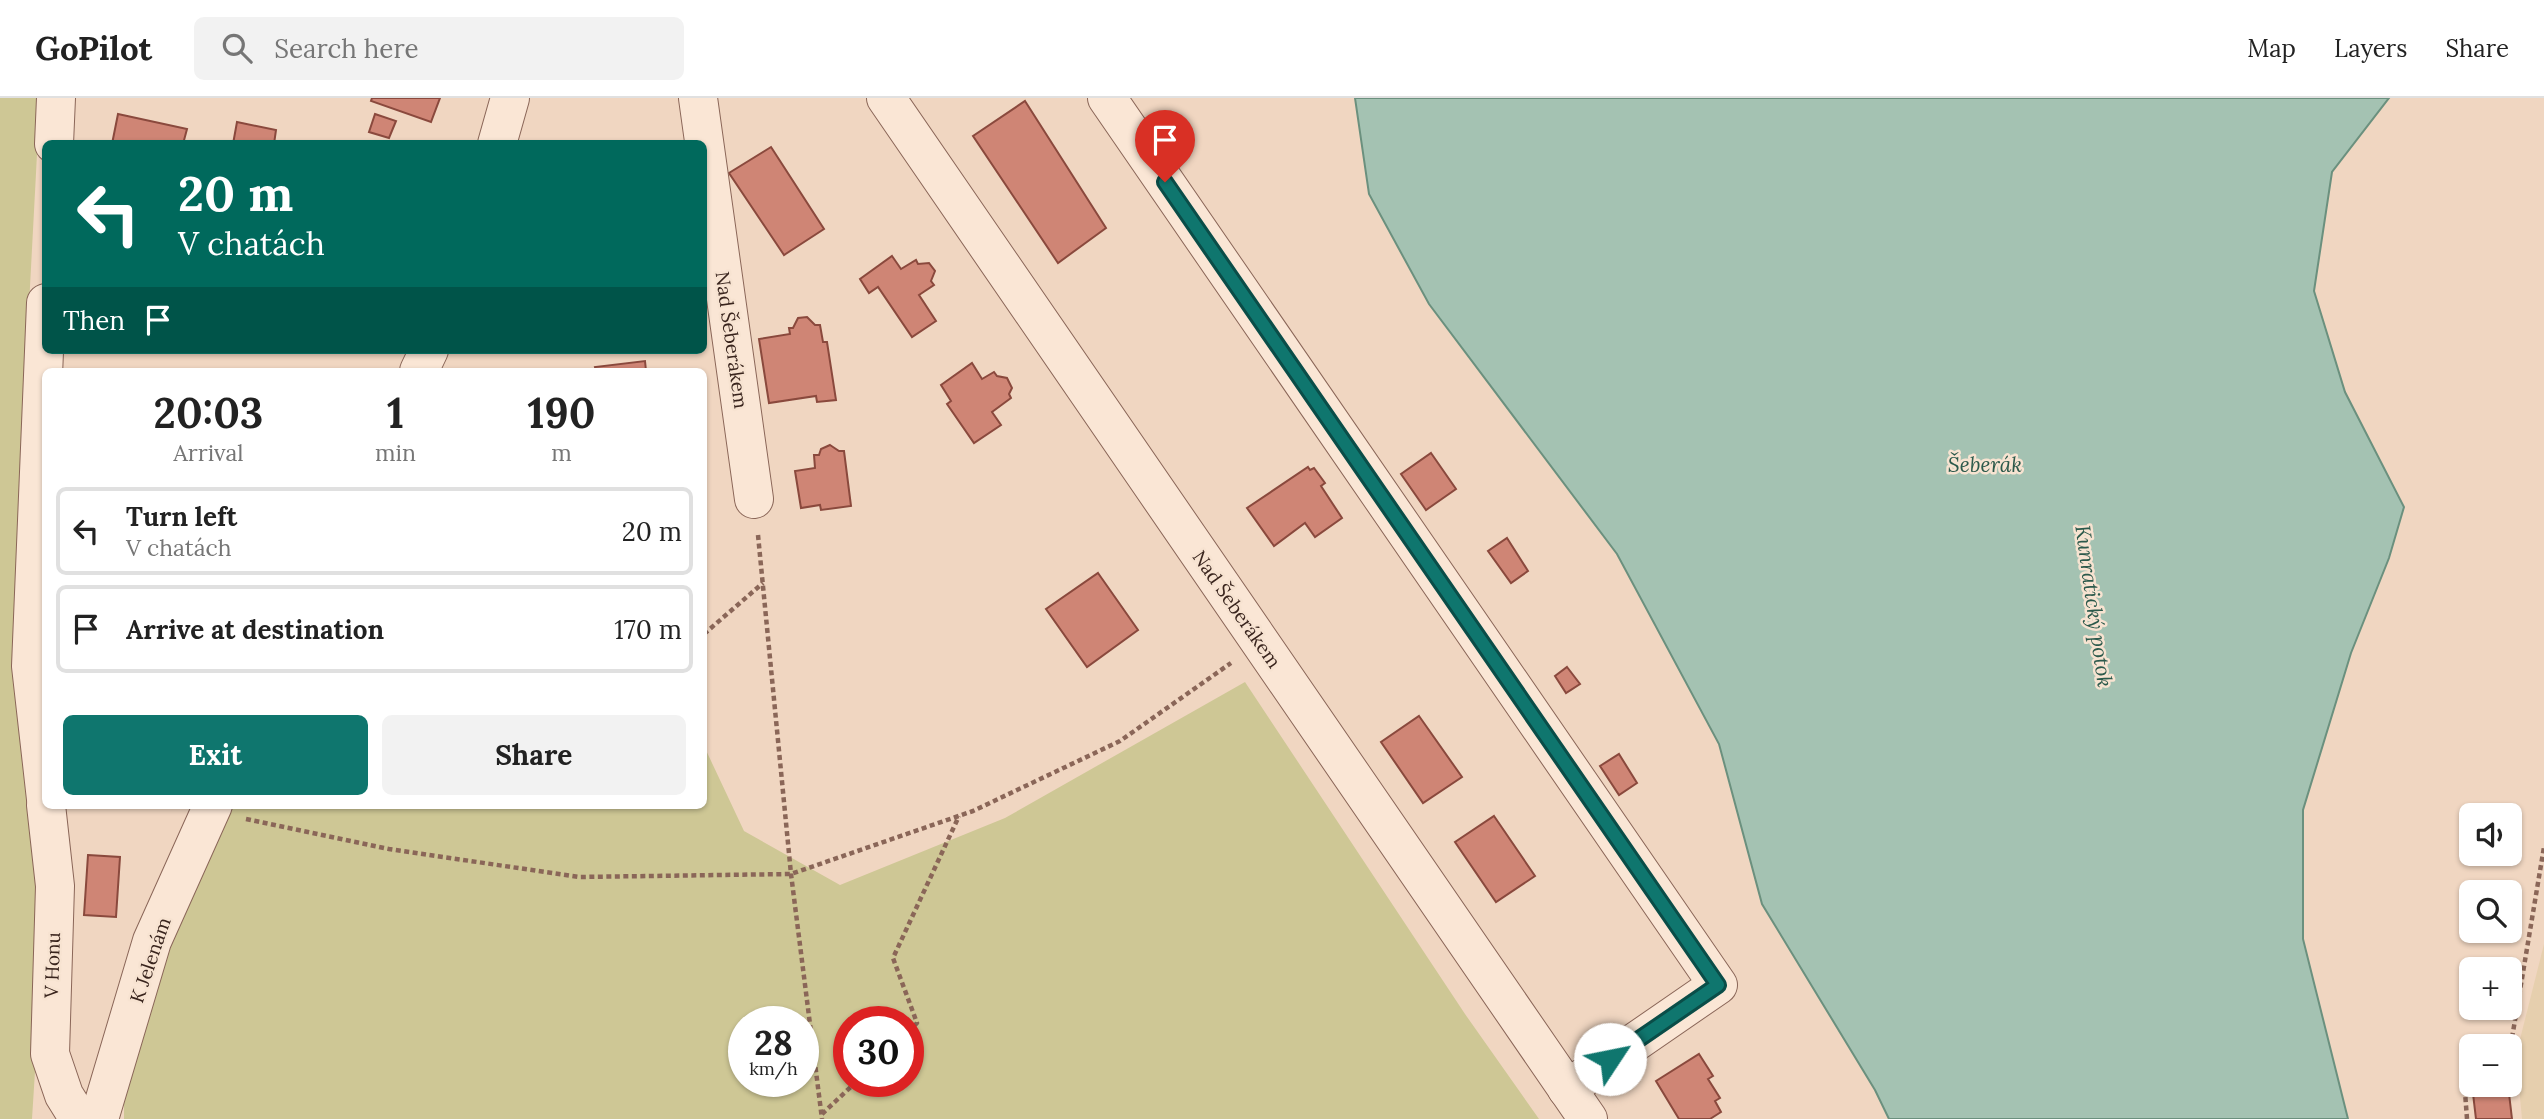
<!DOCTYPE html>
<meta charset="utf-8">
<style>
:root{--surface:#fff;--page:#f2f2f2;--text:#222;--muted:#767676;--line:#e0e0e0;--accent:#0f766e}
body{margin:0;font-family:Lora,serif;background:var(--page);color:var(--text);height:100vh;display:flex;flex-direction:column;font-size:26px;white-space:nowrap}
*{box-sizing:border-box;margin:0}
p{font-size:23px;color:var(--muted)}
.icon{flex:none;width:38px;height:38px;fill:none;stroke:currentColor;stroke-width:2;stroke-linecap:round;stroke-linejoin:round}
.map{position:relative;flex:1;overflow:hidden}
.side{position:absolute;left:42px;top:270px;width:665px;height:441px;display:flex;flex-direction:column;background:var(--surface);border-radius:10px;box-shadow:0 2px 5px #0004}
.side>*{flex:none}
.hud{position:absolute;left:42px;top:42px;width:665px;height:214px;border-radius:10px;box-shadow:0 2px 5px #0004;background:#00695c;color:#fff;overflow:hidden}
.tools{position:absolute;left:2459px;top:705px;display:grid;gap:14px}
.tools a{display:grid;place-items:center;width:63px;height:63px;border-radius:10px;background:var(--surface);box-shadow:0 2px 5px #0004;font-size:35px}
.speed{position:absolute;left:728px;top:908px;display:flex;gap:14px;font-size:35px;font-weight:700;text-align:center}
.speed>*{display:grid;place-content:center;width:91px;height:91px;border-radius:50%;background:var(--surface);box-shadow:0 2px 5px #0004;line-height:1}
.speed small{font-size:18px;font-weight:400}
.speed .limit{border:10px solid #d22;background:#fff;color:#111}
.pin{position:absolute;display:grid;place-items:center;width:60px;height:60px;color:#fff;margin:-72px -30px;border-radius:50% 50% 50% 0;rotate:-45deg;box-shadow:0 0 7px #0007}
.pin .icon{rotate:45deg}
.me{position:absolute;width:77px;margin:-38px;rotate:56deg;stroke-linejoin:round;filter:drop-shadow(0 0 5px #0008)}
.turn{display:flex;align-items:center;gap:24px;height:147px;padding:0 21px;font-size:32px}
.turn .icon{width:91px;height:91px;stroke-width:2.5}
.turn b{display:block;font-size:49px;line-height:60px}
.then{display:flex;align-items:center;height:66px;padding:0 21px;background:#0003;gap:14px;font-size:26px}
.eta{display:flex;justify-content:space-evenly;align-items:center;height:119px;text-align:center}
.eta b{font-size:42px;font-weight:700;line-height:49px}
.action{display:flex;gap:14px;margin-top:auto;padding:14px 21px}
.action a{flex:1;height:80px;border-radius:10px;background:var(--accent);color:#fff;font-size:28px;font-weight:700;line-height:80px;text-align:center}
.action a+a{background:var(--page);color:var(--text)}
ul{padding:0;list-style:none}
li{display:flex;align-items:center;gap:21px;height:88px;margin:0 14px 10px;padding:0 7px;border:4px solid var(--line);border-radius:10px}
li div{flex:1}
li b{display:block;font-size:26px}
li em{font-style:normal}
header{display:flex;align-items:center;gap:42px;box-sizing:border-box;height:98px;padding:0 35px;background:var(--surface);border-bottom:2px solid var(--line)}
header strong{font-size:33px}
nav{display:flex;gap:38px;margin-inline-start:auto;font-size:24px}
.search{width:490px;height:63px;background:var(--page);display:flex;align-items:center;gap:18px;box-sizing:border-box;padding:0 24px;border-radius:10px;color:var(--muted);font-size:26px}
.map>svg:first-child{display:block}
.farmland{fill:#e6cfae}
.green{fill:#cec795;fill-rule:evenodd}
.water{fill:#a4c2b2;stroke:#6b907e;stroke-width:2}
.building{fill:#cf8575;stroke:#8a493d;stroke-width:2}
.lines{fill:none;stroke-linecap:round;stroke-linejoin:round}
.street-casing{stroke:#8a6658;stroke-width:40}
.path{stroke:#8a6658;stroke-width:4.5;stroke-dasharray:5 3.5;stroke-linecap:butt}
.street{stroke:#fae6d5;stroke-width:38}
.route-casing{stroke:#0a4d48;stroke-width:18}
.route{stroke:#0f766e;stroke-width:12}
.labels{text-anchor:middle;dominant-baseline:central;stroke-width:5;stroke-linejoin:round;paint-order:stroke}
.street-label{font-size:19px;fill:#39241d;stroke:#f7e3d1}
.water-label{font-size:21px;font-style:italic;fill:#2b594b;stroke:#f7e3d1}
</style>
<header>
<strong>GoPilot</strong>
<div class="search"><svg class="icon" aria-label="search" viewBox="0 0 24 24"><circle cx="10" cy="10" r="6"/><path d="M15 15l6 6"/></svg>Search here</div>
<nav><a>Map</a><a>Layers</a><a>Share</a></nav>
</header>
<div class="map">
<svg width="2544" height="1021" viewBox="0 0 2544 1021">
<rect width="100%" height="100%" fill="#f0d6c1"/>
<path class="farmland" d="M 2544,846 L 2544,1021 L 2522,1021 L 2516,957 Z"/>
<g class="green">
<path d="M 0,0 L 40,0 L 19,396 L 46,799 L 32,1021 L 0,1021 Z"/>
<path d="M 1245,584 L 1465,916 L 1539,1021 L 124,1021 L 124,992 L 158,873 L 226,707 L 704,707 L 704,648 L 744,733 L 840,787 L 1005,720 ZM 744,924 L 803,924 L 803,984 L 744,984 ZM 849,924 L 908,924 L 908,984 L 849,984 Z"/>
</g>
<path class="water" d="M 1355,0 L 2389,0 L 2332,74 L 2314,193 L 2345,294 L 2404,409 L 2389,460 L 2351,555 L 2303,712 L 2303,841 L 2348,1021 L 1889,1021 L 1875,992 L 1762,806 L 1719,646 L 1617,456 L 1429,206 L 1369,96 Z"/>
<g class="building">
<path d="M 372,0 L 440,0 L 431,24 L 371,3 Z"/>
<path d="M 1025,3 L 1106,130 L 1058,165 L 973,38 Z"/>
<path d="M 118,16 L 187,31 L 183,46 L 112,46 Z"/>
<path d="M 375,16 L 396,23 L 389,40 L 369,34 Z"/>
<path d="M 237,24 L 276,32 L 274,46 L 233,46 Z"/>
<path d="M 771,49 L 824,131 L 784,157 L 729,75 Z"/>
<path d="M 892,158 L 901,171 L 916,162 L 918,166 L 929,165 L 935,173 L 931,183 L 934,187 L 919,197 L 936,223 L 912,239 L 878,189 L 869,195 L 860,181 Z"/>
<path d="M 807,219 L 815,227 L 820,227 L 823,244 L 827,244 L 836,302 L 817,304 L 816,298 L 769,305 L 759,241 L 790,236 L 789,230 L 793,230 L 798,220 Z"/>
<path d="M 645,263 L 646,273 L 596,273 L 595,269 Z"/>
<path d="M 972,265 L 982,281 L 994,274 L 997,278 L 1007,280 L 1012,290 L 1009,296 L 1011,300 L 992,314 L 1001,327 L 974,345 L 947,306 L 951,303 L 941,287 Z"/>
<path d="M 830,347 L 839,353 L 844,353 L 851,408 L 821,412 L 820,407 L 801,410 L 795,373 L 815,370 L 814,357 L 819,357 L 821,351 Z"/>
<path d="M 1431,355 L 1456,391 L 1426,412 L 1401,376 Z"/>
<path d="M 1308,369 L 1310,372 L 1314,370 L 1325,385 L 1321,388 L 1342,420 L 1315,439 L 1305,425 L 1274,448 L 1247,410 Z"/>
<path d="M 1507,440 L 1528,473 L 1511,485 L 1488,453 Z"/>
<path d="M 1098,475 L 1138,532 L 1087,569 L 1046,511 Z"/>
<path d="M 1567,569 L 1580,586 L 1566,595 L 1555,578 Z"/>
<path d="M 1419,618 L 1462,679 L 1423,705 L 1381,644 Z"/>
<path d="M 1619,656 L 1637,685 L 1619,697 L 1600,668 Z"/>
<path d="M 1494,718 L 1535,778 L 1496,804 L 1455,744 Z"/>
<path d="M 88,757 L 120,759 L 116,819 L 84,817 Z"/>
<path d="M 1699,956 L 1713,978 L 1708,981 L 1720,1000 L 1715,1003 L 1721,1014 L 1710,1021 L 1679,1021 L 1656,983 Z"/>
<path d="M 2472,987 L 2508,987 L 2512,1021 L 2476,1021 Z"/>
</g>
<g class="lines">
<g class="street-casing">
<g id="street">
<path d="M 698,0 L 754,401"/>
<path d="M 886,0 L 1588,1021"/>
<path d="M 1107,0 L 1718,887 L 1567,991"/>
<path d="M 54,46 L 56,0"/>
<path d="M 497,46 L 510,0"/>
<path d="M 46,205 L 31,568 L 46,701"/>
<path d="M 419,273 L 429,252"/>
<path d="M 46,707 L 55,788 L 50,956 L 64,997 L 79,1021"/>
<path d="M 99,1021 L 152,843 L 213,707"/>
</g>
</g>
<g class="path">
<path d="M 758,437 L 791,776 L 822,1021"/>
<path d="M 704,536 L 763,485"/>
<path d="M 246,721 L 389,751 L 579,779 L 791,776 L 973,713 L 1120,643 L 1231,565"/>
<path d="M 908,934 L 917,925 L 893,860 L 959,718"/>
<path d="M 2492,948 L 2511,946 L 2544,749"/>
<path d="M 822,1016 L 856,984"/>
<path d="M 2467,1021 L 2462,953 L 2471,952"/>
</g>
<use href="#street" class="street"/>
</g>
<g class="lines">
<g class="route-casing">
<path id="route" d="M 1165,84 L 1718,887 L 1610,961"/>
</g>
<use href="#route" class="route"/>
</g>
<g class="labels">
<g class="street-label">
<text transform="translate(732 242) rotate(82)">Nad Šeberákem</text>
<text transform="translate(1237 511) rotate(55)">Nad Šeberákem</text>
<text transform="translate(150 862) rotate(-71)">K Jelenám</text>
<text transform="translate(52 867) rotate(-88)">V Honu</text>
</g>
<g class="water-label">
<text x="1985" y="366">Šeberák</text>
<text transform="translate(2094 508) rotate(82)">Kunratický potok</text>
</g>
</g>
</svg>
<div class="tools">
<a><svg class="icon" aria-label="sound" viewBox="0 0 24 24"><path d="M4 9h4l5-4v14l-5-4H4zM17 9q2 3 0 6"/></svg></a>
<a><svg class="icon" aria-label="search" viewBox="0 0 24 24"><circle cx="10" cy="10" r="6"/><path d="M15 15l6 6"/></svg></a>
<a>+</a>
<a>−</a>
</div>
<div class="speed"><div>28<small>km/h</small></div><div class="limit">30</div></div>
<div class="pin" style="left:1165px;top:84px;background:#d93025"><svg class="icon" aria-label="arrive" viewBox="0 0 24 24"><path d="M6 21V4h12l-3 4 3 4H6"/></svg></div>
<svg class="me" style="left:1610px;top:961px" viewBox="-20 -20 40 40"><circle r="19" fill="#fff"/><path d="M0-13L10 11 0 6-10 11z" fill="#0f766e"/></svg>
<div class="hud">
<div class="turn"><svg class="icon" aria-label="left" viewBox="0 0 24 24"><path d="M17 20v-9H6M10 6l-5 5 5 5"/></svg><div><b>20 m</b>V chatách</div></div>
<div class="then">Then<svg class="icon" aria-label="arrive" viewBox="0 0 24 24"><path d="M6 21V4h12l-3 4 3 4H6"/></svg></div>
</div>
<section class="side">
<div class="eta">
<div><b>20:03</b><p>Arrival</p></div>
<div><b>1</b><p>min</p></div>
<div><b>190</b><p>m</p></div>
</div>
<ul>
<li><svg class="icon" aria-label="left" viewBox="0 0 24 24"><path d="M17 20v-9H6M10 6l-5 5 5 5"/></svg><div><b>Turn left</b><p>V chatách</p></div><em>20 m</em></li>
<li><svg class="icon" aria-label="arrive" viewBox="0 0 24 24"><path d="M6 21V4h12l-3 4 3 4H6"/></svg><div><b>Arrive at destination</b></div><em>170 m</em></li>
</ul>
<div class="action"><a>Exit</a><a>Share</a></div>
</section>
</div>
